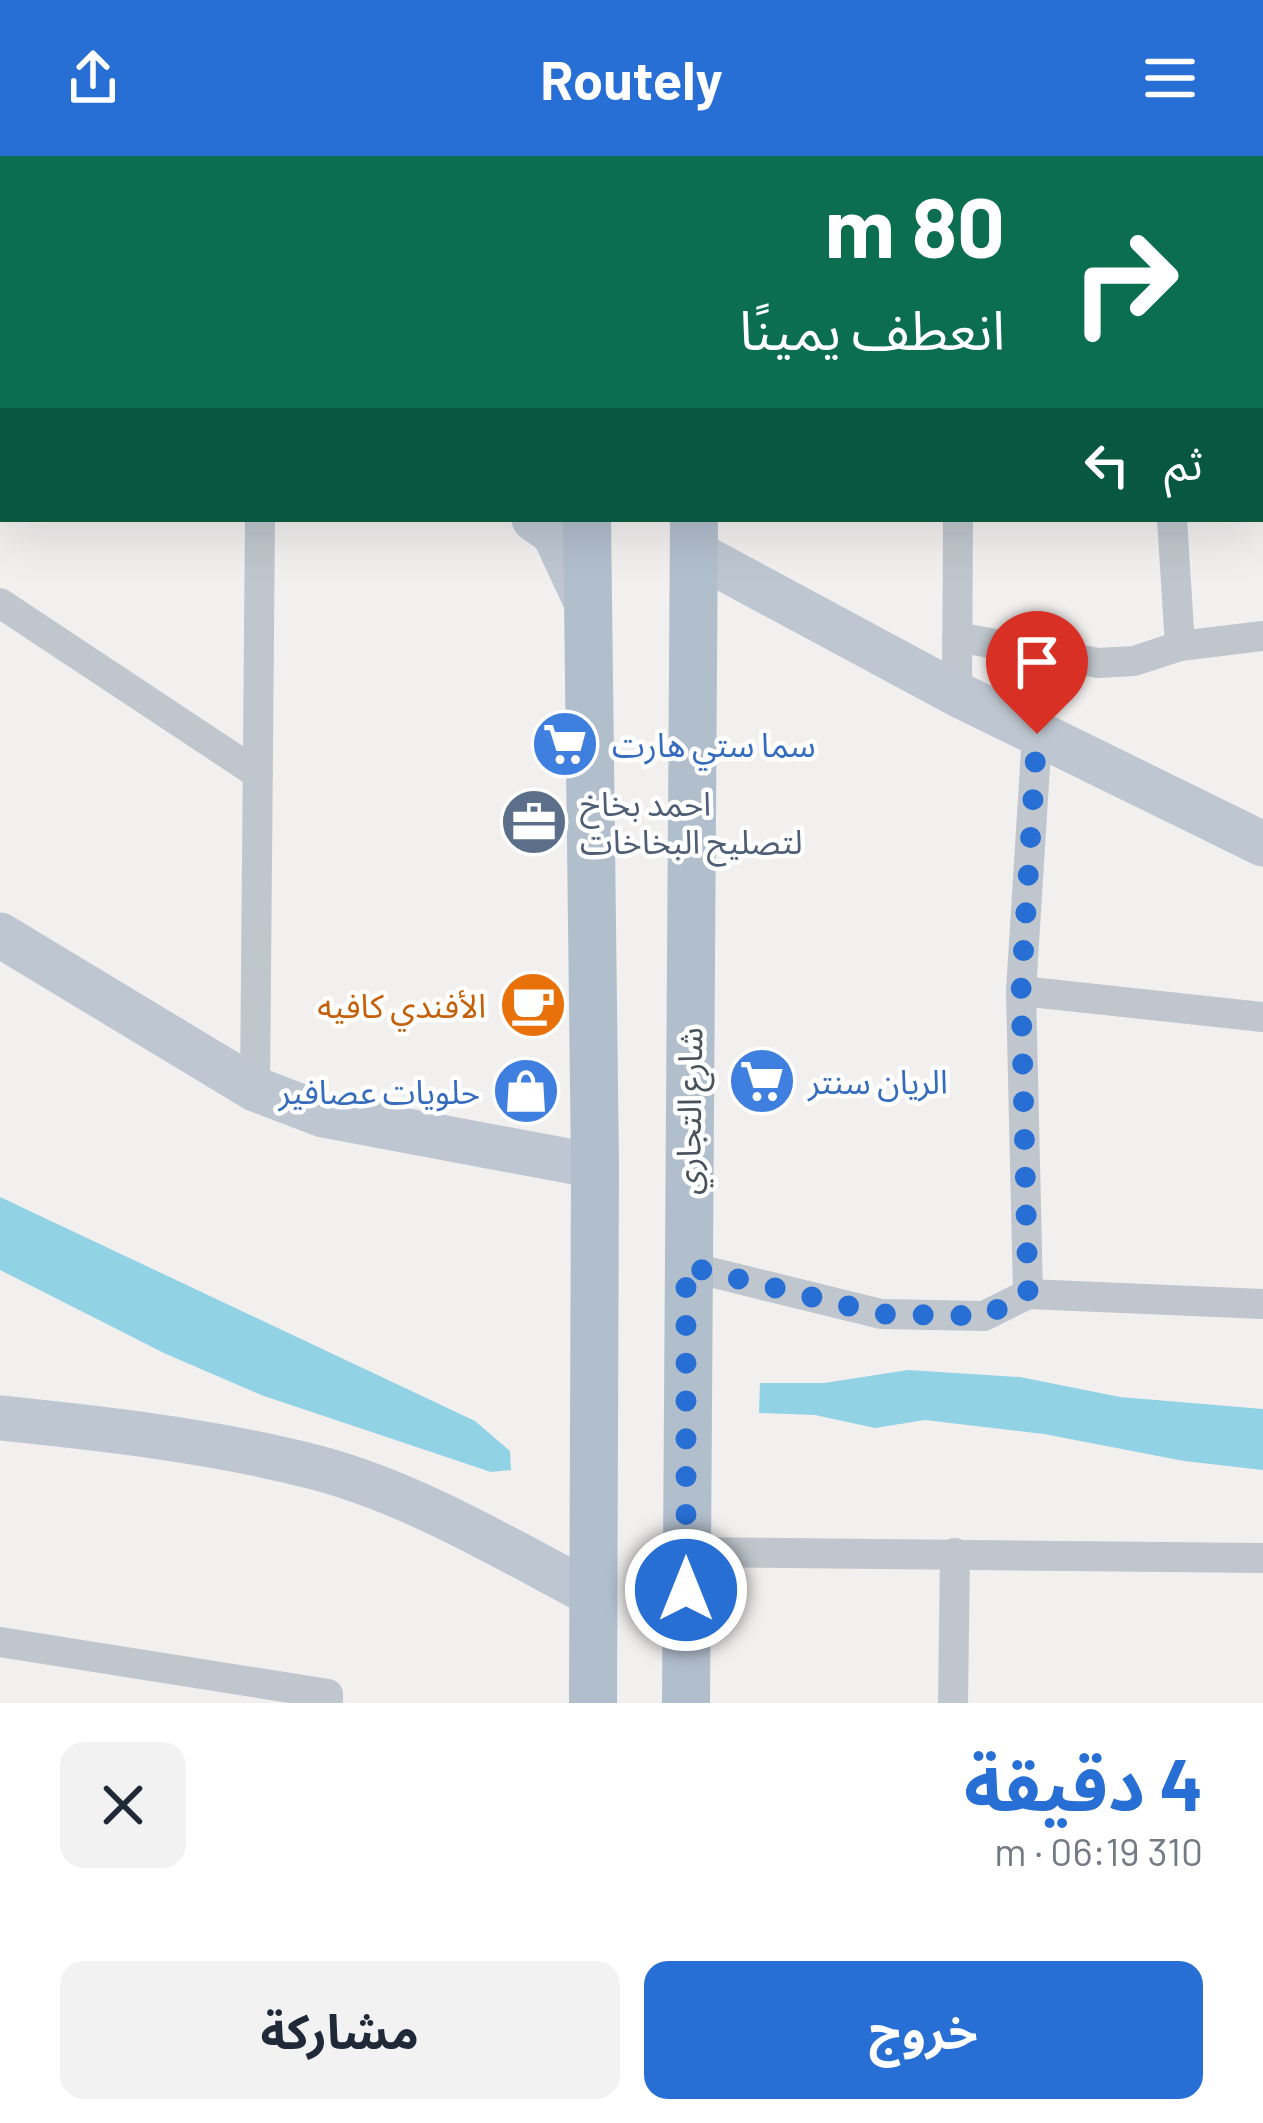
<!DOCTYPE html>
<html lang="ar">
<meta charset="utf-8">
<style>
:root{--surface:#fff;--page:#f2f2f3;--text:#1f2937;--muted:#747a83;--accent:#276fd4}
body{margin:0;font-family:Barlow,"Noto Sans Arabic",sans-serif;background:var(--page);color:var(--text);direction:rtl;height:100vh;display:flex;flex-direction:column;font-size:45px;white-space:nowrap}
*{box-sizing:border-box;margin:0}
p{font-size:39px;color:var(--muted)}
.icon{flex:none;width:66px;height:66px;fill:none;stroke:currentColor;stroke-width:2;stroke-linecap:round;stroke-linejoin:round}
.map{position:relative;height:1547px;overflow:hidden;direction:ltr}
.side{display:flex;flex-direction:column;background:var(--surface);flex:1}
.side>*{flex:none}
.guide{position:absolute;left:0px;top:0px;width:1263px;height:366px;box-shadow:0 12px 48px #0002;direction:rtl;background:#0b6e4f;color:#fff;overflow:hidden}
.pin{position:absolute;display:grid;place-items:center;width:102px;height:102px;color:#fff;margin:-123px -51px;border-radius:50% 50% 50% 0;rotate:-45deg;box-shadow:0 0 12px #0007}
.pin .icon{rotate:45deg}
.me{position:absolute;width:132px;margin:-66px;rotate:0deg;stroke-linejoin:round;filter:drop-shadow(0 0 9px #0008)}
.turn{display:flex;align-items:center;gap:42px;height:252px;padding:0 60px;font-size:54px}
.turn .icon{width:156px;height:156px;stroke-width:2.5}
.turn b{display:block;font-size:84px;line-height:102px}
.then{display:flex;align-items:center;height:114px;padding:0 60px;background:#0003;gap:24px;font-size:45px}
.round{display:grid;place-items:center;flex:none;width:126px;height:126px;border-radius:24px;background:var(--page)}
.head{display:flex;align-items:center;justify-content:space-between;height:204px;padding:0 60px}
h1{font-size:72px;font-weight:700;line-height:90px;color:var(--accent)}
.action{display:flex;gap:24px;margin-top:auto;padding:24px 60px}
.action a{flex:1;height:138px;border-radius:24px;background:var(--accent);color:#fff;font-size:48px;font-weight:700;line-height:138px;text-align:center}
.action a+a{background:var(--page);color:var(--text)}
header{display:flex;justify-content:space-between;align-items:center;height:156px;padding:0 60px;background:var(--accent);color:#fff;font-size:54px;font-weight:700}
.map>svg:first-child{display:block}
.water{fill:#92d2e5}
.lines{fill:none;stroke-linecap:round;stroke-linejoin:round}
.street{stroke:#bfc6cd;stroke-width:30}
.secondary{stroke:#bec7d1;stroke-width:45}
.primary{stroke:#b1becc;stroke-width:48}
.route{stroke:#276fd4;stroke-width:21;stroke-dasharray:0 37.8}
.labels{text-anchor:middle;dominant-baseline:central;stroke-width:9;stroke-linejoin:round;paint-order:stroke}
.shop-label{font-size:33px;fill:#366cbe;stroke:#fff;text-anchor:start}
.service-label{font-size:33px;fill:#4e5e75;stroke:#fff;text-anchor:start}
.food-label{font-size:33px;fill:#c56008;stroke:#fff;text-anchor:end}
.street-label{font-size:33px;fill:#49525b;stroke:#fff}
</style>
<header><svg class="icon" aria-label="menu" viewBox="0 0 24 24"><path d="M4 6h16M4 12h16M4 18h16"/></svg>Routely<svg class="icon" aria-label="share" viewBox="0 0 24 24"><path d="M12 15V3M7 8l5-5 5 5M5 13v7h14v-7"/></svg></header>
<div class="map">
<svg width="1263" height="1547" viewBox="0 0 1263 1547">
<rect width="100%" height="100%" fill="#f2efef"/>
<g class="water">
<path d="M 0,1041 L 475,1265 L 510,1295 L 511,1314 L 491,1316 L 261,1239 L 166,1198 L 0,1114 Z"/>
<path d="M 908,1214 L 1020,1221 L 1120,1241 L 1263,1253 L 1263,1314 L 1184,1305 L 1044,1278 L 925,1264 L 875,1272 L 815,1259 L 759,1257 L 760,1227 L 824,1227 Z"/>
</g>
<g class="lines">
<g class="street">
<path d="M 59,0 L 64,3"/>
<path d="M 309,0 L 309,3"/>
<path d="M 857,0 L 858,3"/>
<path d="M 1159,0 L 1159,3"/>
<path d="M 1260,15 L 1263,15"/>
<path d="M 1260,214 L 1263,214"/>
<path d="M 1172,363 L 1180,490"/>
<path d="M 0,447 L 258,618"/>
<path d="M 957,481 L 1098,507 L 1134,505 L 1180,490 L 1263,480"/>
<path d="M 957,538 L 958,363"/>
<path d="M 1021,835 L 1263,861"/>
<path d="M 255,933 L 260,363"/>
<path d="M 686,1110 L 881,1158 L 984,1160 L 1028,1138 L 1263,1148"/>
<path d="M 1028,1138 L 1021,835 L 1037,578"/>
<path d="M 686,1396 L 1263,1402"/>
<path d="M 0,1486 L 328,1538 L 328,1547"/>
<path d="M 953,1547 L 955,1397"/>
</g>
<g class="secondary">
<path d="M 0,129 L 3,130"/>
<path d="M 534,363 L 554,377 L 588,450"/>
<path d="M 695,397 L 957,538 L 1263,688"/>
<path d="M 0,779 L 255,933 L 323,959 L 595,1010"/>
<path d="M 0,1262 C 106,1273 215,1285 318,1312 C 415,1338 506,1393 594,1439"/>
</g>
<g class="primary">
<path d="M 681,0 L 681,3"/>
<path d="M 587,3 L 587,0"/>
<path d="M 587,363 L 595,1010 L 593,1547"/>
<path d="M 686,1547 L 694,363"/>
</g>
</g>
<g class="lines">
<path class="route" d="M 686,1434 L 686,1110 L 881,1158 L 984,1160 L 1028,1138 L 1021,835 L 1037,578"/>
</g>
<defs>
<g id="supermarket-disc" transform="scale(3.45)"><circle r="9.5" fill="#3f7fe0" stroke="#fff"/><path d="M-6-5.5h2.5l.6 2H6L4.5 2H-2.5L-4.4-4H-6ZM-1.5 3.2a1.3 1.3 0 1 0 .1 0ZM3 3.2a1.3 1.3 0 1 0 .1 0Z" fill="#fff"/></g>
<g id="office-disc" transform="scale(3.45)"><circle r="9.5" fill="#5c6f8a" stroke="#fff"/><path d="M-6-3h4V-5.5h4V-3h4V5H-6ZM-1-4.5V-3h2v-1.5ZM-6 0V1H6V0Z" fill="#fff"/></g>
<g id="cafe-disc" transform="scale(3.45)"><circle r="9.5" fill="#e8710a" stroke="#fff"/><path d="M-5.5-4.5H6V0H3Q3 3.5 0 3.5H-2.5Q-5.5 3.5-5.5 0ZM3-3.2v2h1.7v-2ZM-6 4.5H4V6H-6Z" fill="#fff"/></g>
<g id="shop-disc" transform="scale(3.45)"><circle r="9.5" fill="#3f7fe0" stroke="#fff"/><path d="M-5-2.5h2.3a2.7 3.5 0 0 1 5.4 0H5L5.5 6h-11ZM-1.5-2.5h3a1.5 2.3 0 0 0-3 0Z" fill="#fff"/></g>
</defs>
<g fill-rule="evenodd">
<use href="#supermarket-disc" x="565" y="588"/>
<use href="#office-disc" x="534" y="666"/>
<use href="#cafe-disc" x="533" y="849"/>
<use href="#supermarket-disc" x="762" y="925"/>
<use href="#shop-disc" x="526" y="935"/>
</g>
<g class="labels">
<g class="shop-label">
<text x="612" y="588">سما ستي هارت</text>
<text x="808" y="925">الريان سنتر</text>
<text x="480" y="935" text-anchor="end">حلويات عصافير</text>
</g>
<g class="service-label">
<text x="580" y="647">احمد بخاخ<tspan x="580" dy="38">لتصليح البخاخات</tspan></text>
</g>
<g class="food-label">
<text x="486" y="849">الأفندي كافيه</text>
</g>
<g class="street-label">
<text transform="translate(688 955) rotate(-89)">شارع التجاري</text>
</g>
</g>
</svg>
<div class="pin" style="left:1037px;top:578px;background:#d93025"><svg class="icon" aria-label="arrive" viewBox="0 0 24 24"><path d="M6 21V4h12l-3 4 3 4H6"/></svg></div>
<svg class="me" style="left:686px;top:1434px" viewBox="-20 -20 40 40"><circle r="17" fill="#276fd4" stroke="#fff" stroke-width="3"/><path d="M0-11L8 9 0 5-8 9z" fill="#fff"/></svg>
<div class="guide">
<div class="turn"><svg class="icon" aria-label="right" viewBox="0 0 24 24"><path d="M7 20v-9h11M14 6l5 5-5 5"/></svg><div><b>80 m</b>انعطف يمينًا</div></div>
<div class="then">ثم<svg class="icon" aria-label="left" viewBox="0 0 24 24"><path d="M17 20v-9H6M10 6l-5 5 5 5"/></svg></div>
</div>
</div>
<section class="side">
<div class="head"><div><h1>4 دقيقة</h1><p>310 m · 06:19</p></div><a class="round"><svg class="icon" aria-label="close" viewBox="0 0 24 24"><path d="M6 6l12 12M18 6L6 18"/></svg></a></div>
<div class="action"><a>خروج</a><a>مشاركة</a></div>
</section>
